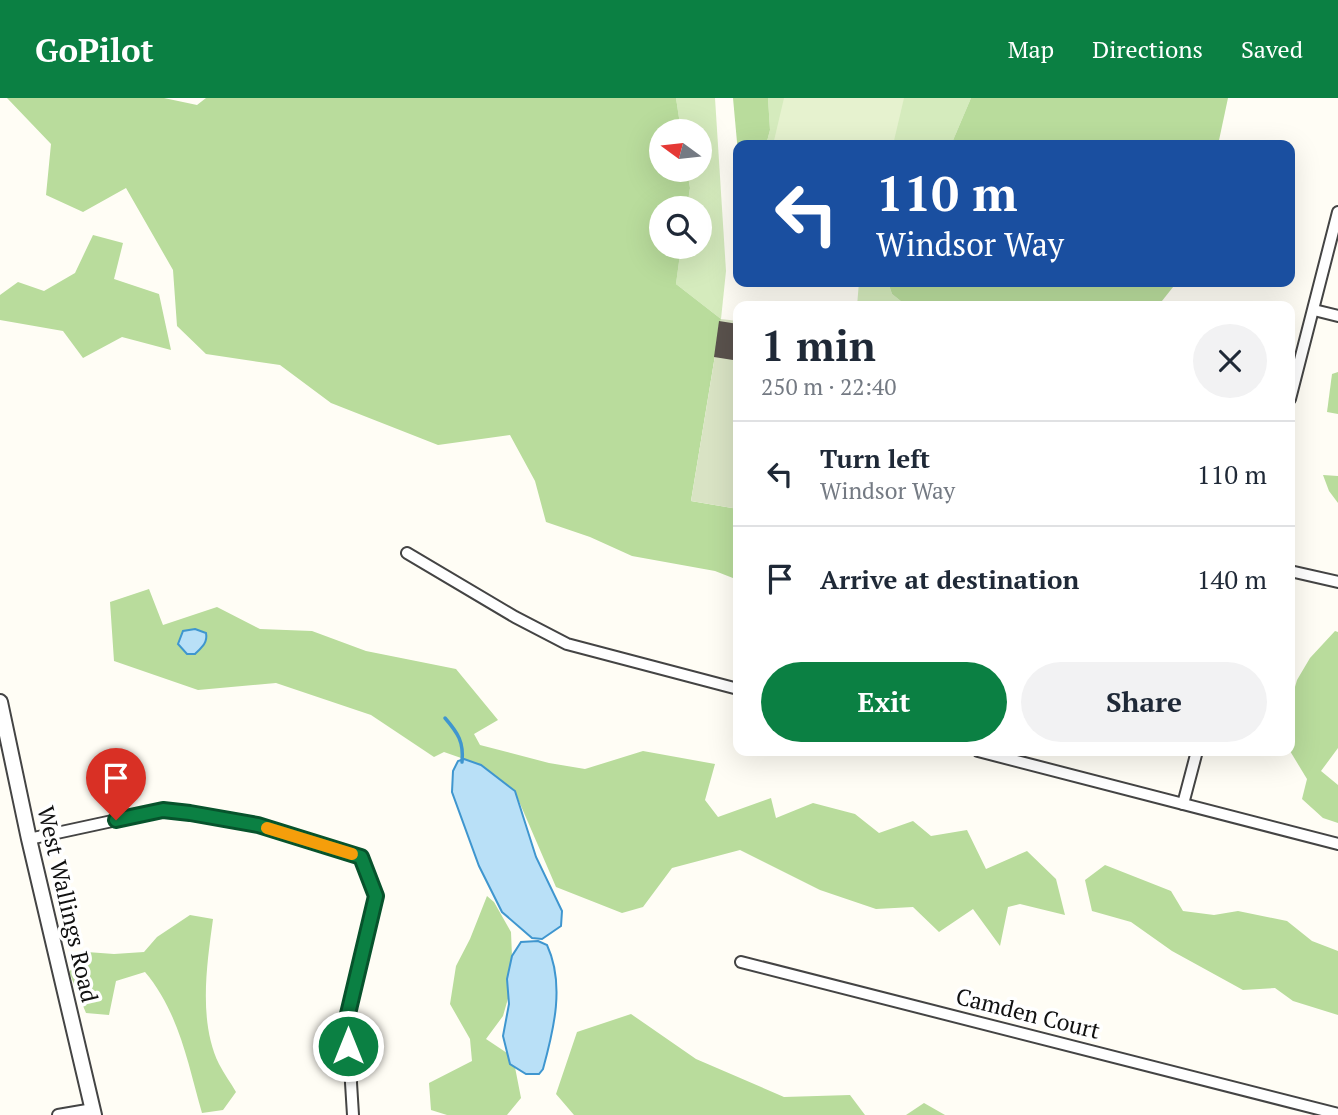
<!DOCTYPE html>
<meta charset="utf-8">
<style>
:root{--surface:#fff;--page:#f2f2f3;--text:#1f2937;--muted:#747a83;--line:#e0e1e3;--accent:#0b8043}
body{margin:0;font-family:"PT Serif",serif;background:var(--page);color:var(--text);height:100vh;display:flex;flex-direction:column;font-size:26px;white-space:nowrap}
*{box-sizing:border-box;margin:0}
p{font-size:23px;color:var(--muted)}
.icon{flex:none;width:38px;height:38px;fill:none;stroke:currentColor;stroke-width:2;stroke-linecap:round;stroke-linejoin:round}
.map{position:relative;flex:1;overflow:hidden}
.details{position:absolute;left:733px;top:203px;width:562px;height:455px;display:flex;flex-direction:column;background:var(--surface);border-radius:14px;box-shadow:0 7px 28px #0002}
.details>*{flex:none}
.guide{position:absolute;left:733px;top:42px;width:562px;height:147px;border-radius:14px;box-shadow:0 7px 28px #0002;background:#1a4fa0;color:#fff;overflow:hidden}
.needle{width:46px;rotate:285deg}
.fabs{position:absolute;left:649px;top:21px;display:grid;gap:14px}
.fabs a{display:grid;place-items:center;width:63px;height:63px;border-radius:50%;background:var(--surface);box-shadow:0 7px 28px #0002;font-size:35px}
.pin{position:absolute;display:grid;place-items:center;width:60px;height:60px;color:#fff;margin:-72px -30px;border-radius:50% 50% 50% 0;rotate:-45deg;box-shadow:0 0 7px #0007}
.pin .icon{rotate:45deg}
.me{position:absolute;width:77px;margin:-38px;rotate:0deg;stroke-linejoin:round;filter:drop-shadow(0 0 5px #0008)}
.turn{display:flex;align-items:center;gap:24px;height:147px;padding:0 28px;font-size:32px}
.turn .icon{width:91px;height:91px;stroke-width:2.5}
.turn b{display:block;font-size:49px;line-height:60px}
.round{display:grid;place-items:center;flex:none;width:74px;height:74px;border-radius:37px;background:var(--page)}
.headline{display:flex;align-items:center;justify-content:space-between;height:119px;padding:0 28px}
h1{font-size:42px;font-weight:800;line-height:52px}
.action{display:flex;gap:14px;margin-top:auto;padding:14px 28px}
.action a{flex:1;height:80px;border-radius:42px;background:var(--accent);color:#fff;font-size:28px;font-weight:800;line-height:80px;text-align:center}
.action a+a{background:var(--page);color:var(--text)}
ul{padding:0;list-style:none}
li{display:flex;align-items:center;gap:21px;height:105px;padding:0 28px;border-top:2px solid var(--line)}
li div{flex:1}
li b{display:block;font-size:26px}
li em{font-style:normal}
header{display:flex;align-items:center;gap:42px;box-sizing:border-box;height:98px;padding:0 35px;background:var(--accent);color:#fff}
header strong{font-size:33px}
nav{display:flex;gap:38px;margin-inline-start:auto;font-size:24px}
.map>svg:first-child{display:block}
.green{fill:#d5ebbd}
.forest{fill:#b9dc9c}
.cemetery{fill:#d9e3c4}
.pitch{fill:#e6f2cf}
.water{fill:#b9e0f7;stroke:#3f96cf;stroke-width:2}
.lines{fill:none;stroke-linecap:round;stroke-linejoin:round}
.stream{stroke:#3f96cf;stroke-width:3.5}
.building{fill:#5a524d}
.minor-casing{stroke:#444;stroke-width:14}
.tertiary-casing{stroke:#444;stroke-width:18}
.minor{stroke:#fff;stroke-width:10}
.tertiary{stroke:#fff;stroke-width:14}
.route-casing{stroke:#07532c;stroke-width:18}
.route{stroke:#0b8043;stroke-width:12}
.slow{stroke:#f59e0b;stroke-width:12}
.labels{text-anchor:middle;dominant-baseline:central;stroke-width:7;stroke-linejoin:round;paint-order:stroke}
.street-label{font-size:23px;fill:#111;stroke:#fff}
</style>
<header>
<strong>GoPilot</strong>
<nav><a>Map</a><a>Directions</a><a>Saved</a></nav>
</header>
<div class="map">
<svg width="1338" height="1017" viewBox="0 0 1338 1017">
<rect width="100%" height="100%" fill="#fffdf5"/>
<g class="green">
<path d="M 676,0 L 715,0 L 726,173 L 721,221 L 676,186 L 681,149 L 700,149 L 700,110 L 687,110 L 690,90 L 687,72 L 700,72 L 700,33 L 681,33 Z"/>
<path d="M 768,0 L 971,0 L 951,47 L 766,47 L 770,32 Z"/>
<path d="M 859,184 L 888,184 L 892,196 L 907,208 L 857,208 Z"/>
</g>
<g class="forest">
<path d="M 7,0 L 164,0 L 197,7 L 206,0 L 676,0 L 681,33 L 662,33 L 662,72 L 687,72 L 690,90 L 687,110 L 662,110 L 662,149 L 681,149 L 676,186 L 721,221 L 691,403 L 738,411 L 738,482 L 715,473 L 632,458 L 590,439 L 546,424 L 535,383 L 510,337 L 438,347 L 331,305 L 280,267 L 206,256 L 177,228 L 173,172 L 126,90 L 83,114 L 46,97 L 51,46 Z"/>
<path d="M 733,0 L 768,0 L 770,32 L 766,47 L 738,47 L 738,55 Z"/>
<path d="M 971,0 L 1228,0 L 1218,47 L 951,47 Z"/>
<path d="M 93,137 L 123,145 L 114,181 L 159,196 L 171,252 L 122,239 L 83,260 L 63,233 L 0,222 L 0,197 L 18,184 L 44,193 L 75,175 Z"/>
<path d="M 888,184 L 1177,184 L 1158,208 L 907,208 L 892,196 Z"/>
<path d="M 1338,274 L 1338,316 L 1327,314 L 1332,276 Z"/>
<path d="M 1323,377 L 1338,378 L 1338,405 L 1329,393 Z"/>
<path d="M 149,491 L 163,527 L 217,509 L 260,531 L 312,533 L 366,553 L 456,571 L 498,622 L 474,636 L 480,647 L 549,665 L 585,671 L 643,653 L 715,666 L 705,702 L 718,719 L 771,700 L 776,720 L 813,705 L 855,716 L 879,735 L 913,723 L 931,738 L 967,732 L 986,771 L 1027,753 L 1056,781 L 1065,817 L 1020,806 L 1008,809 L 1000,848 L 973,811 L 939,834 L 913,809 L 876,811 L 820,792 L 740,752 L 672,770 L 643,809 L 622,815 L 556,789 L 515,694 L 481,667 L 444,654 L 434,659 L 371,617 L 276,585 L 198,592 L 114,563 L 110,504 Z"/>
<path d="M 1335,533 L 1338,534 L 1338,650 L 1321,673 L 1338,687 L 1338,725 L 1323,720 L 1302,701 L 1307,681 L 1290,653 L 1290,606 L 1297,582 L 1310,560 Z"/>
<path d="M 1105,767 L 1171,793 L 1183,813 L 1214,817 L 1238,813 L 1287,823 L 1312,843 L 1338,853 L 1338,917 L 1293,903 L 1275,890 L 1243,892 L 1172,853 L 1131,824 L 1092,813 L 1085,782 Z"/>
<path d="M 487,798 L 494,804 L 511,834 L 513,883 L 503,918 L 486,941 L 513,959 L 521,1000 L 507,1017 L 447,1017 L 431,1012 L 429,985 L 472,963 L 470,941 L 450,906 L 456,868 L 470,841 Z"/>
<path d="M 190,817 L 213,821 C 207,866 198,923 219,966 C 224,976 231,985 236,994 L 223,1012 L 202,1015 C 188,966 179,914 145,874 L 116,883 L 109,917 L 86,915 L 69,874 L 87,854 L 114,856 L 144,854 L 157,839 Z"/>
<path d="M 631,916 L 696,961 L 784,999 L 850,997 L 865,1017 L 574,1017 L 556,996 L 577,934 Z"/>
<path d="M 924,1005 L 945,1017 L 906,1017 Z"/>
</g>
<path class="cemetery" d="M 721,221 L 738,223 L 738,411 L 691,403 Z"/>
<path class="pitch" d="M 784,0 L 904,0 L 893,47 L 773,47 Z"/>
<g class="water">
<path d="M 195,531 L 206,535 C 208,545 201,550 195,556 L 187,556 L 178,546 L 183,533 Z"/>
<path d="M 464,661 L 481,667 L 515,693 L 536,759 L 562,813 L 561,828 L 542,841 L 532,840 L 502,814 L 479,768 L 452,694 L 453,673 L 458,663 Z"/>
<path d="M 538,843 L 547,847 C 565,886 554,931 543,971 L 539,976 L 526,976 L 510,966 L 503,938 L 509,906 L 507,881 L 512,858 L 521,844 Z"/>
</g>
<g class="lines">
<path class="stream" d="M 445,620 C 458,635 464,644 462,664"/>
</g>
<path class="building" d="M 719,223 L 738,226 L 733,262 L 714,259 Z"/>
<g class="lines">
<g class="minor-casing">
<g id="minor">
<path d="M 1314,212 L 1338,218"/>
<path d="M 1290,301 L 1338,114"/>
<path d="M 407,455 L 515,519 L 567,546 L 738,591"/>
<path d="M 1290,473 L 1338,484"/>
<path d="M 978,653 L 1338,746"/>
<path d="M 1183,706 L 1197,653"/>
<path d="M 29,741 L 163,712 L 258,727 L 361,759 L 376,798 L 347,920 L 353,1017"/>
<path d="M 741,864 L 1338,1016"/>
<path d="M 58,1017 L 93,1011"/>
</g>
</g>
<g class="tertiary-casing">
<path id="tertiary" d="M 0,604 L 29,741 L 94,1017"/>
</g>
<use href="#minor" class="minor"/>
<use href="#tertiary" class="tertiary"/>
</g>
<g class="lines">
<g class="route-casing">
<path id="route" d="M 116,722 L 163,712 L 190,715 L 258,727 L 361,759 L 376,798 L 347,920 L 348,948"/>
</g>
<use href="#route" class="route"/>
<path class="slow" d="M 267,730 L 352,756"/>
</g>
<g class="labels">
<g class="street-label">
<text transform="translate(68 806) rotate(77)">West Wallings Road</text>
<text transform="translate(1028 915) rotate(14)">Camden Court</text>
</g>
</g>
</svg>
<div class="fabs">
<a><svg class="needle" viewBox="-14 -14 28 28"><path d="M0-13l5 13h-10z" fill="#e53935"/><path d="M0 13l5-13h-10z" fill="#747a83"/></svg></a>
<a><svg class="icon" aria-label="search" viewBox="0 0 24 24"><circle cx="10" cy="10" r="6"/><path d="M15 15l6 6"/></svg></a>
</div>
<div class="pin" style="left:116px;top:722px;background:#d93025"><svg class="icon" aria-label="arrive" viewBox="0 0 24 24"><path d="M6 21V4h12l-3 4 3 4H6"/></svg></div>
<svg class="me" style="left:348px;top:948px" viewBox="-20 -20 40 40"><circle r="17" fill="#0b8043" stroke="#fff" stroke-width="3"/><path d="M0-11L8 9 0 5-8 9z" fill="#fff"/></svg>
<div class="guide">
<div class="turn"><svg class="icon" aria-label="left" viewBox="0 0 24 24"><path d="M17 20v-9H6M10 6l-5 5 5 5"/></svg><div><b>110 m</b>Windsor Way</div></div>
</div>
<section class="details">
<div class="headline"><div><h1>1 min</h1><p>250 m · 22:40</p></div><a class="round"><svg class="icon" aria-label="close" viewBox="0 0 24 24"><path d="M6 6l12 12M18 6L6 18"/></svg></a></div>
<ul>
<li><svg class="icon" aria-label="left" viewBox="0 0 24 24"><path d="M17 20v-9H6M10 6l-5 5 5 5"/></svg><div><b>Turn left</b><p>Windsor Way</p></div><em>110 m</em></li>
<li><svg class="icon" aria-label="arrive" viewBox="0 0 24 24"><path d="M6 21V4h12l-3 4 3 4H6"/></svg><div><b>Arrive at destination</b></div><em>140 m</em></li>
</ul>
<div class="action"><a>Exit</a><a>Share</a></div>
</section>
</div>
